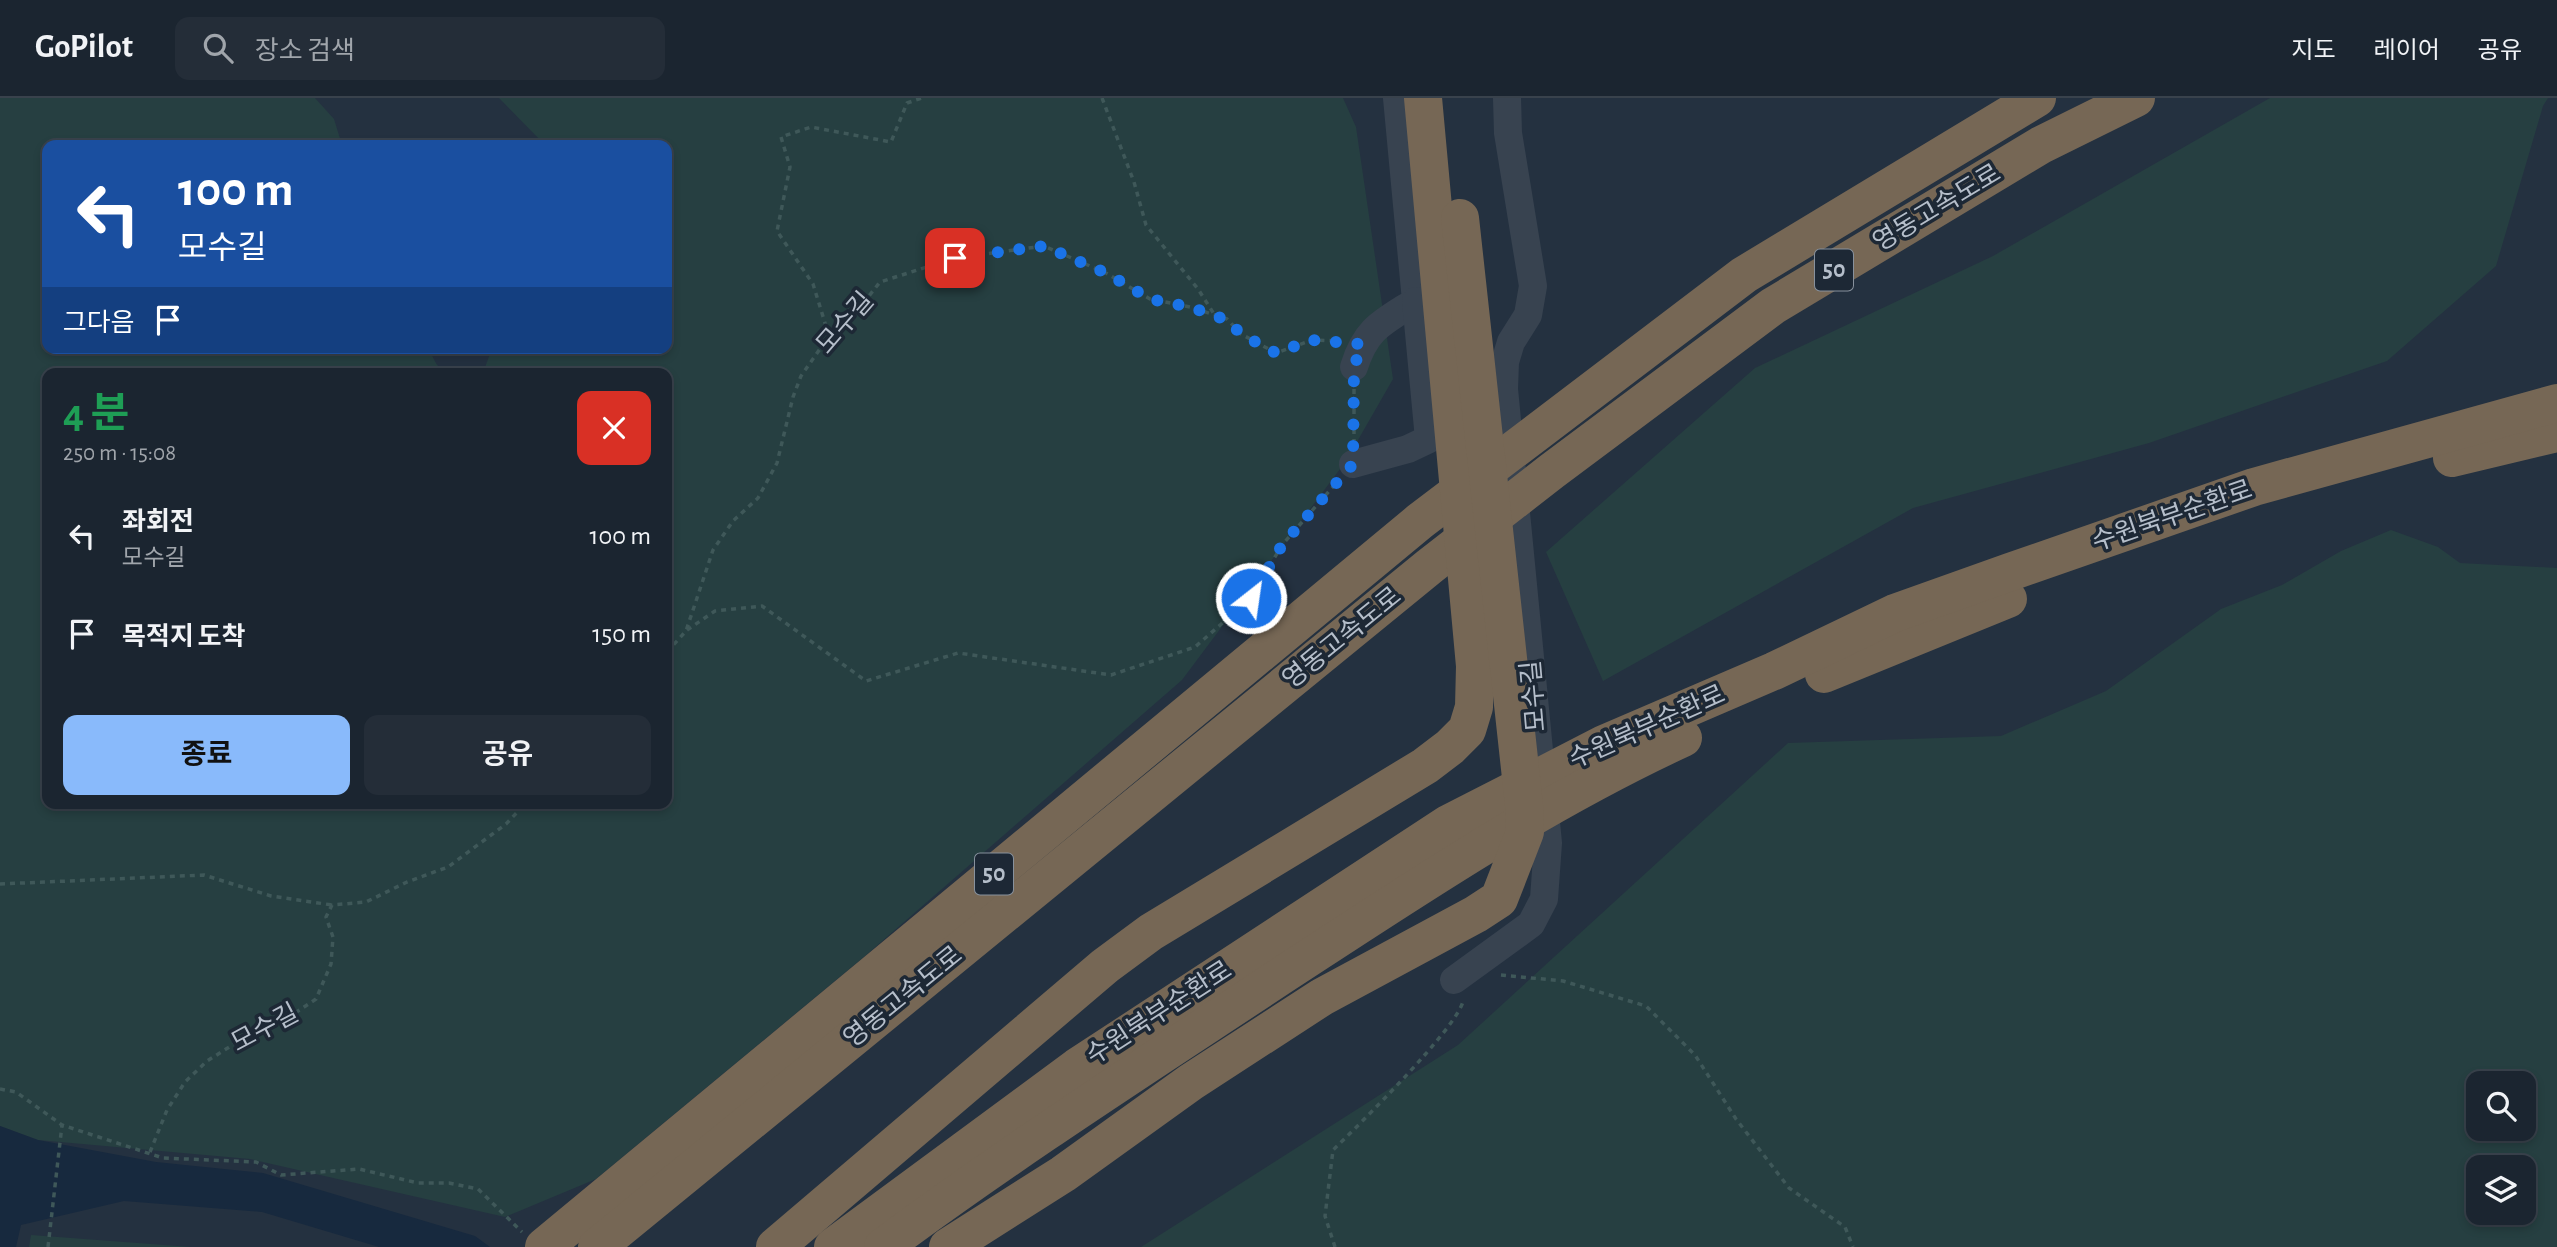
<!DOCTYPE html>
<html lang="ko">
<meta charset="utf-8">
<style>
:root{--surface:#1b2530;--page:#242d38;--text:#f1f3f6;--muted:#a0a5ab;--line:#39424c;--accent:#89bafb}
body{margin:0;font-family:"Alegreya Sans","Noto Sans KR",sans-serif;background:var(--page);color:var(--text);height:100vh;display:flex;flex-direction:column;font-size:26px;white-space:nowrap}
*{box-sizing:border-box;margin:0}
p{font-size:23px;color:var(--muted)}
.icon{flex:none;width:38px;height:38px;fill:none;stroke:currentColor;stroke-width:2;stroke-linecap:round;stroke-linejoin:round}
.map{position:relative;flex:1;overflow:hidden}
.panel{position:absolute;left:42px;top:270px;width:630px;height:441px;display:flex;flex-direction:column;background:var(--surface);border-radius:14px;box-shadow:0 4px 10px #0003,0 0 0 2px var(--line)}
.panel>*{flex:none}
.top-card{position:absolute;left:42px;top:42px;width:630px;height:214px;border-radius:14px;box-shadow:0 4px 10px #0003,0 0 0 2px var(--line);background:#1a4fa0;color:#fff;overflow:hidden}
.buttons{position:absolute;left:2466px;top:973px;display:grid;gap:14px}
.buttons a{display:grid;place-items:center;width:70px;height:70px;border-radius:14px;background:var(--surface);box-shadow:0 4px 10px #0003,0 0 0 2px var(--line);font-size:35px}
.pin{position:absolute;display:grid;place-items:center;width:60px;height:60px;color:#fff;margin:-30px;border-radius:14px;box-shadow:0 4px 10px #0006}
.me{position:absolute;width:77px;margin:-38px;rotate:30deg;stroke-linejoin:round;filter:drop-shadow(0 0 5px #0008)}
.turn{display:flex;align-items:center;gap:24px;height:147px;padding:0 21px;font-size:32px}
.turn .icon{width:91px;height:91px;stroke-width:2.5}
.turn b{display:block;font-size:49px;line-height:60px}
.then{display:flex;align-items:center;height:66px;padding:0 21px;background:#0003;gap:14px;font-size:26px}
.round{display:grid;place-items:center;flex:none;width:74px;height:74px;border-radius:14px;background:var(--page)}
.headline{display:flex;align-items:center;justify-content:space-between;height:119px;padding:0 21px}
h1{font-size:42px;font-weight:700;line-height:52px;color:#1e9e55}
.primary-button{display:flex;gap:14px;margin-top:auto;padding:14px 21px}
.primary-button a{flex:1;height:80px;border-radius:14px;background:var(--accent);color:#111;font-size:28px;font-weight:700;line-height:80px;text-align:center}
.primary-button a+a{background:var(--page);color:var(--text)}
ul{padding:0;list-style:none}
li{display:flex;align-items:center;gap:21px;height:98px;padding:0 21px}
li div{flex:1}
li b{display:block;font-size:26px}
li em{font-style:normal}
header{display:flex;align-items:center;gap:42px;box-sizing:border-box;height:98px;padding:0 35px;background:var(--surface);border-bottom:2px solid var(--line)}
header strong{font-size:33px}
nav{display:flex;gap:38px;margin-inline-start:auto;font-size:24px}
.search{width:490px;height:63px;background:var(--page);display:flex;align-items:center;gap:18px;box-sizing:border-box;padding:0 24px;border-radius:14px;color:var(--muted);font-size:26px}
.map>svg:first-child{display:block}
.green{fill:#263f41;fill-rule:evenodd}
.water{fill:#17293e}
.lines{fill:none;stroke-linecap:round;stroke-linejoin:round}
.path{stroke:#3f5859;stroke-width:3.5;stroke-dasharray:5 5;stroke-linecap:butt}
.minor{stroke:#384350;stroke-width:28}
.highway{stroke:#766755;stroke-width:38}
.route{stroke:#1a73e8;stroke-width:12;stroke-dasharray:0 21.6}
.labels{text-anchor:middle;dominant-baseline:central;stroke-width:7;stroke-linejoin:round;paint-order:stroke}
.shield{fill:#1d2835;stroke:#87919d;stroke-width:2}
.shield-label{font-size:24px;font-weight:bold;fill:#b5beca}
.street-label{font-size:26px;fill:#b5beca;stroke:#1d2835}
</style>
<header>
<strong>GoPilot</strong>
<div class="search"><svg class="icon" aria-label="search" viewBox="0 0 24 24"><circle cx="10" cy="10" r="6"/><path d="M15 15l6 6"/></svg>장소 검색</div>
<nav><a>지도</a><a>레이어</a><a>공유</a></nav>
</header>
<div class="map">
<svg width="2557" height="1149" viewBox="0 0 2557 1149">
<rect width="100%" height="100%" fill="#243140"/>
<g class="green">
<path d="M 0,0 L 315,0 L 334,21 L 342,47 L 47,47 L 47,250 L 428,250 L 437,267 L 449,275 L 47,275 L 47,705 L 667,705 L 667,275 L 483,275 L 492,250 L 667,250 L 667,47 L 545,47 L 499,0 L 1343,0 L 1356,29 L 1393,281 L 1346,363 L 1182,582 L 865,858 L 596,1081 L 505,1119 L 250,1061 L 38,1042 L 0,1028 Z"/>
<path d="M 2270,0 L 2548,0 L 2543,8 L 2496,168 L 2387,263 L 2149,345 L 1913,410 L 1603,583 L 1546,454 L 1755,270 L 1993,158 Z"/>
<path d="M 2391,432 L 2438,449 L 2460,465 L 2557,470 L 2557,1149 L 1141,1149 L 1458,947 L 1788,645 L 2001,638 L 2106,593 L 2221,511 L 2282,487 L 2341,453 ZM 2524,985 L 2524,1031 L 2478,1031 L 2478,985 ZM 2524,1069 L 2524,1115 L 2478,1115 L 2478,1069 Z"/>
<path d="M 31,1137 L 191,1149 L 29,1149 Z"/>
</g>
<path class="water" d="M 0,1028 L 38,1042 L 156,1064 L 263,1075 L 475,1138 L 490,1149 L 379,1149 L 262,1114 L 124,1103 L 21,1127 L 16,1149 L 0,1149 Z"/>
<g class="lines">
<g class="path">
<path d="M 1102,0 L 1134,84 L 1146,127 L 1198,191 L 1214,216"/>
<path d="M 829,238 L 813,186 L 777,133 L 790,69 L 781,39 L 811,29 L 891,44 L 907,5 L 922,0"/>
<path d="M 1354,291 L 1354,342"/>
<path d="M 687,532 L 715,513 L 762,508 L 866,583 L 958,555 L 1111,577 L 1195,549 L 1251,500 L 1282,447 L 1338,383"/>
<path d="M 667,554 L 686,533 L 713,452 L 733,423 L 758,400 L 777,365 L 793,299 L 801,278 L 829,238 L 846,227 L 880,184 L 955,160 L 1044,148 L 1106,175 L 1150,201 L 1190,209 L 1227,221 L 1241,236 L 1276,255 L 1312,242 L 1341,243"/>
<path d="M 0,786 L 204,777 L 271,798 L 332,807"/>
<path d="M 1501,877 L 1563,883 L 1646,908 L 1695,957 L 1736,1021 L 1789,1090 L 1845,1129 L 1853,1149"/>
<path d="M 0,991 L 16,994 L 62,1027 L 163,1060 L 256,1064 L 281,1077 L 359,1071 L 418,1085 L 449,1085 L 478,1091 L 522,1134"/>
<path d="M 150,1054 L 167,1012 L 185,984 L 207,963 L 258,931 L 292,917 L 316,901 L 331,866 L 333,839 L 326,819 L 332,807 L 366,804 L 407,784 L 448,769 L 506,726 L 526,705"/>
<path d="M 48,1149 L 62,1027"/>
<path d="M 1335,1149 L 1325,1118 L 1333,1052 C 1357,1029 1458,929 1463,903"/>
</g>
<g class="minor">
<path d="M 1354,269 C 1366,230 1383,224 1416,203 L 1397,0"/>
<path d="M 1353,366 L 1408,351 L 1429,341 L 1416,203"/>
<path d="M 1454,882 L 1531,826 L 1544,801 L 1548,745 L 1504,291 L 1505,264 L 1511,244 L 1528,217 L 1533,188 L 1508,35 L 1507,0"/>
</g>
<g class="highway">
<path d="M 2452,360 L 2557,335"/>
<path d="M 1824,576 L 2008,501"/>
<path d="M 544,1149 L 1420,423 L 1744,177 L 2037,0"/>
<path d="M 597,1149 L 1430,468 L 1552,373 L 1773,208 L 2041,47 L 2136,0"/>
<path d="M 775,1149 L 1105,868 L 1151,834 L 1425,668 L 1450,649 L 1467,632 L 1474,609 L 1475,568 L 1423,0"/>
<path d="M 833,1149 L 1077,969 L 1448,726 L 1604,646 L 1774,573 L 1895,515 L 2010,474 L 2254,389 L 2557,305"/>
<path d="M 883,1149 C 1011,1054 1145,968 1278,880 C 1410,794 1540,706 1683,640"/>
<path d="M 948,1149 L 1063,1076 L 1191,984 L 1322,899 L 1476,816 L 1499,801 L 1525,734 L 1524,707 L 1460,120"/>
</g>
</g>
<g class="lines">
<path class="route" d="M 955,160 L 1044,148 L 1106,175 L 1150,201 L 1190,209 L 1227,222 L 1241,236 L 1276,255 L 1312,242 L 1362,246 L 1354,269 L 1353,366 L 1282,447 L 1251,500"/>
</g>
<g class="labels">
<g class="shield">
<rect x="1815" y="151.5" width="38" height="41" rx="5"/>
<rect x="975" y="755.5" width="38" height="41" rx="5"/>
</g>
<g class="shield-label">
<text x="1834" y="172">50</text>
<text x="994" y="776">50</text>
</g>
<g class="street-label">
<text transform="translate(1937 110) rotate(-31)">영동고속도로</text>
<text transform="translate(845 225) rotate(-49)">모수길</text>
<text transform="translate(2172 418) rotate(-19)">수원북부순환로</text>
<text transform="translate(1342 540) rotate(-39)">영동고속도로</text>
<text transform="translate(1534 598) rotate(-95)">모수길</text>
<text transform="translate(1647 629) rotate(-24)">수원북부순환로</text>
<text transform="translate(903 899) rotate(-39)">영동고속도로</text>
<text transform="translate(1159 915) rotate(-33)">수원북부순환로</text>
<text transform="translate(265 930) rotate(-28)">모수길</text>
</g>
</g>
</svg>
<div class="buttons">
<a><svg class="icon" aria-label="search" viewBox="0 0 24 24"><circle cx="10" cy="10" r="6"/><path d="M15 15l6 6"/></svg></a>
<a><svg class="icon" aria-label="layers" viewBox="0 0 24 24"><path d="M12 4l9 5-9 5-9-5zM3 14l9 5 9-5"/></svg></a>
</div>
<div class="pin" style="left:955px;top:160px;background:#d93025"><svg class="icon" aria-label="arrive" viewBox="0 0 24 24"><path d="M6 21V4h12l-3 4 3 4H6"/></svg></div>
<svg class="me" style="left:1251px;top:500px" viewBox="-20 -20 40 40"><circle r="17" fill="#1a73e8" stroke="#fff" stroke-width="3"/><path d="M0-11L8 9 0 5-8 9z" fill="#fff"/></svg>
<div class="top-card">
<div class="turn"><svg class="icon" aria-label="left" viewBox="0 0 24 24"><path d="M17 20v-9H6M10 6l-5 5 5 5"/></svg><div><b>100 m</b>모수길</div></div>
<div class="then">그다음<svg class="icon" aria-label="arrive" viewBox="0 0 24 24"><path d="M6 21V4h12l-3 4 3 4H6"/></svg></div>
</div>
<section class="panel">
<div class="headline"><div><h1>4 분</h1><p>250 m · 15:08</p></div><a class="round" style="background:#d93025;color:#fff"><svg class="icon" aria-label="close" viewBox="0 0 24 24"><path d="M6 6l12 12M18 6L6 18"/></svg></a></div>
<ul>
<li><svg class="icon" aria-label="left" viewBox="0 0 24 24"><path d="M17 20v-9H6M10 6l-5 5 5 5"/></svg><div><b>좌회전</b><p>모수길</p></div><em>100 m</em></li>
<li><svg class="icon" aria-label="arrive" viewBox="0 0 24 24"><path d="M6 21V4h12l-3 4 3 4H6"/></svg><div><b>목적지 도착</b></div><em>150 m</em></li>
</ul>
<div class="primary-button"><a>종료</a><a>공유</a></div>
</section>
</div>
